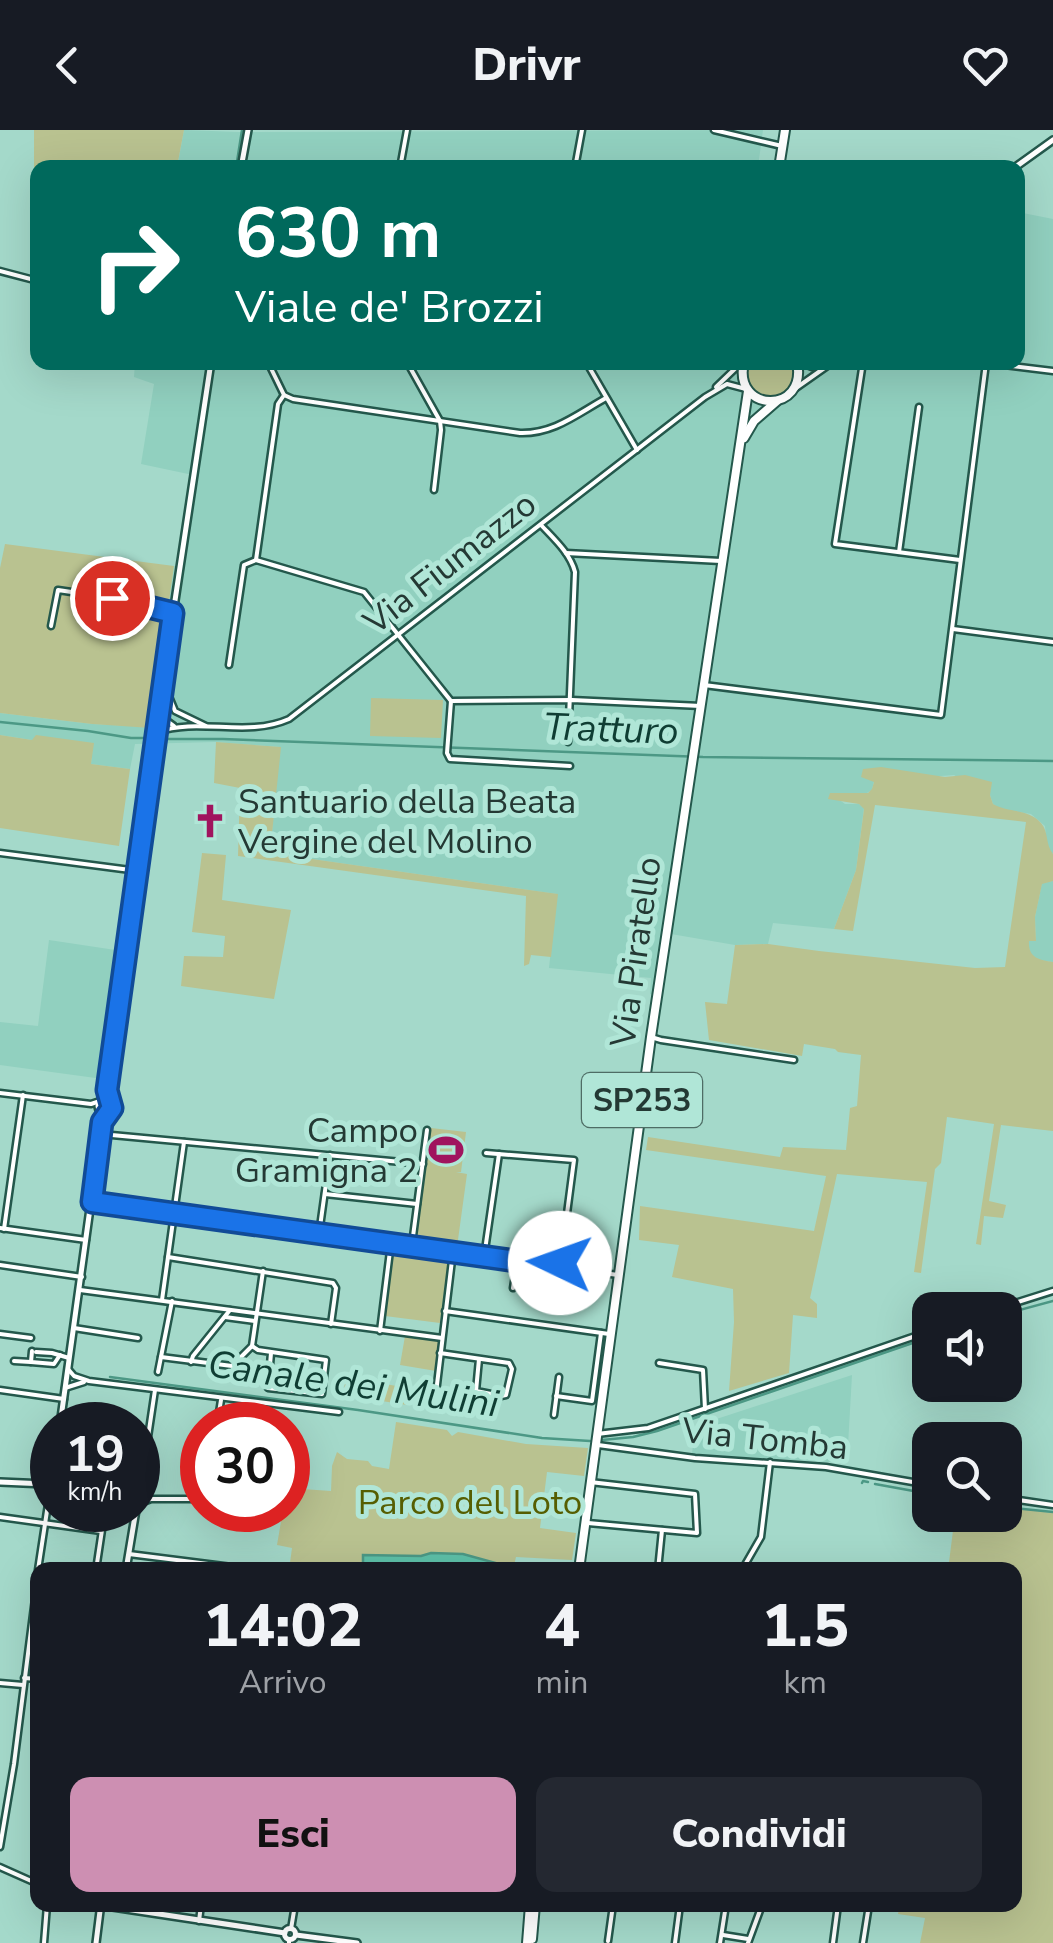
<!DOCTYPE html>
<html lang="it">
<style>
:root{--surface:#171b24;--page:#242831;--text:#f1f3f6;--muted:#9ea1a6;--accent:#cd8fb2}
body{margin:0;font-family:"Nunito Sans",sans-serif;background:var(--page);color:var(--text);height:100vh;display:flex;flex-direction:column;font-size:38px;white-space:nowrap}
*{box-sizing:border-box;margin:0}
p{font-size:32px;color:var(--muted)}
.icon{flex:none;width:55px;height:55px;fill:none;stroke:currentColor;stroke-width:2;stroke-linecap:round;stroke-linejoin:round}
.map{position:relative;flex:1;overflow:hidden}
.panel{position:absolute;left:30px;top:1432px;width:992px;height:350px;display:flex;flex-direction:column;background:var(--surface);border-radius:20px;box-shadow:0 10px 40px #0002}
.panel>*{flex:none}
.banner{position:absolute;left:30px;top:30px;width:995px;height:210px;border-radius:20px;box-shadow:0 10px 40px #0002;background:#00695c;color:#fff;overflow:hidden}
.controls{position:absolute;left:912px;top:1162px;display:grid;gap:20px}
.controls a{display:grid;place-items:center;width:110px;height:110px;border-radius:20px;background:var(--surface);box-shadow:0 10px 40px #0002;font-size:50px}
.speed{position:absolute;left:30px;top:1272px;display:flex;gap:20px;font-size:50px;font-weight:700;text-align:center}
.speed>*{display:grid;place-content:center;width:130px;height:130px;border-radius:50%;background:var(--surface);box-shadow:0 10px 40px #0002;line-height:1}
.speed small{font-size:25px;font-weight:400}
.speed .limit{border:15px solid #d22;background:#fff;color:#111}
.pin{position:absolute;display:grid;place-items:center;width:85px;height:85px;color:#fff;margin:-42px;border:5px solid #fff;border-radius:50%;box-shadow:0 2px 10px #0007}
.me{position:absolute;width:110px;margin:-55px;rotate:273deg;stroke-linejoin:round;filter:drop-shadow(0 0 8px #0008)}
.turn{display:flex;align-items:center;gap:35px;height:210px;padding:0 40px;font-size:45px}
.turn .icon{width:130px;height:130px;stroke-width:2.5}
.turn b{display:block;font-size:70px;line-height:85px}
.eta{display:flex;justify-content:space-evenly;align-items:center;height:170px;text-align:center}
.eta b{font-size:60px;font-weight:800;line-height:70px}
.primary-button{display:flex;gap:20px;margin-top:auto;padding:20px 40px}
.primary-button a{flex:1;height:115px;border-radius:20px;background:var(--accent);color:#111;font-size:40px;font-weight:800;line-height:115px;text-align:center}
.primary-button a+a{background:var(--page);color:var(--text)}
header{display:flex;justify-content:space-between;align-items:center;height:130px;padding:0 40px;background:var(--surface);font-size:45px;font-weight:800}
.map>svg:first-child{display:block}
.built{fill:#91d0bf}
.green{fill:#b9c290}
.water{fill:#5dc0a8;stroke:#4c9885;stroke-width:2.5}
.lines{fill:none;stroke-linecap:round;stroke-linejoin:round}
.stream{stroke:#4c9885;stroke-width:2.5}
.minor-casing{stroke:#24584c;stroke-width:9}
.tertiary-casing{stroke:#24584c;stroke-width:10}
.secondary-casing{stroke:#24584c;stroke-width:10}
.primary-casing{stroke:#24584c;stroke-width:12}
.minor{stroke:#fff;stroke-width:4}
.tertiary{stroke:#fff;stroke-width:5}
.secondary{stroke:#fff;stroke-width:5}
.primary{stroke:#fff;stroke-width:8}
.route-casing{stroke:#114b97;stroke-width:25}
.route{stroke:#1a73e8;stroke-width:18}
.labels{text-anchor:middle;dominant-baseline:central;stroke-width:10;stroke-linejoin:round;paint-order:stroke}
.shield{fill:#b0e6d7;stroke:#4e6d65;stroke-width:2.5}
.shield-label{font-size:32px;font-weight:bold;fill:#243934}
.street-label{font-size:35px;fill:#243934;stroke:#b0e6d7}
.poi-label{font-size:35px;fill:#243934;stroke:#b0e6d7;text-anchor:start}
.park-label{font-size:35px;fill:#565e01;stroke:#b0e6d7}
.water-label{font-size:38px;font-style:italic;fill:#0f3d33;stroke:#b0e6d7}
</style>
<header><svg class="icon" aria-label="back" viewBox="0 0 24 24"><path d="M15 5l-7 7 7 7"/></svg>Drivr<svg class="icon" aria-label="heart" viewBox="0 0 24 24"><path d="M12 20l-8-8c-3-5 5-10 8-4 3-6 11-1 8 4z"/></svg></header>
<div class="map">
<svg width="1053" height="1813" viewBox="0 0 1053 1813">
<rect width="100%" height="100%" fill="#a4d9ca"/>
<g class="built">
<path d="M 184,0 L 239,2 L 763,0 L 758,37 L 177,38 Z"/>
<path d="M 1018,82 L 1053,89 L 1053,724 L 1047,718 L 1045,696 L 1031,684 L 1000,679 L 993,674 L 990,665 L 954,645 L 874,651 L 872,660 L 867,663 L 830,663 L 845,674 L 859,674 L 864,678 L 856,740 L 834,799 L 773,793 L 768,814 L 735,815 L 671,804 L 660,866 L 650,864 L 651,848 L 549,838 L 557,764 L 270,723 L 280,617 L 216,612 L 135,614 L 130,639 L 91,634 L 93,613 L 32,610 L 0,605 L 0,583 L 92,594 L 151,597 L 174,436 L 180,436 L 193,345 L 141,334 L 154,254 L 134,247 L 135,233 L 1018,232 Z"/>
<path d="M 1053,751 L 1053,832 L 1038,830 L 1031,824 L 1028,815 L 1029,811 L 1036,810 L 1035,787 L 1042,753 Z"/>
<path d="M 49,810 L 122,821 L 103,949 L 0,935 L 0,892 L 38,896 Z"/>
<path d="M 852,1245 L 847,1333 L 692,1324 L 695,1296 Z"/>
</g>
<g class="green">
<path d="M 34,0 L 184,0 L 177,37 L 38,38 L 37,41 L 34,40 Z"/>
<path d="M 747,232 L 793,233 C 804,271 752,280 746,249 C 745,244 747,238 747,232 Z"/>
<path d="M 5,414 L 174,436 L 151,598 L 92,594 L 0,583 L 0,438 Z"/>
<path d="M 371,568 L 443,570 L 441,608 L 370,606 Z"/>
<path d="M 0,605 L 32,610 L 36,605 L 94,613 L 91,634 L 130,639 L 119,716 L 0,698 Z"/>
<path d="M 216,612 L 281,617 L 270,723 L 558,764 L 551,827 L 531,825 L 529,834 L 524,836 L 526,766 L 238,726 L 240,658 L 214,653 Z"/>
<path d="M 881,637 L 945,647 L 965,645 L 992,652 L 990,665 L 993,674 C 1008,683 1028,678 1041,693 C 1049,702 1045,714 1053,724 L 1053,751 L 1042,754 L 1035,787 L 1036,811 L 1029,811 C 1028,828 1039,830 1053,832 L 1053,1001 L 1001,995 L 989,1071 L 1006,1075 L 1003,1088 L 984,1086 L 981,1115 L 976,1114 L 994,994 L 947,987 L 941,1033 L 935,1039 L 921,1143 L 914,1142 L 927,1052 L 837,1044 L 810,1168 L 817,1174 L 817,1188 L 793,1185 L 789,1243 L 729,1261 L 734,1192 L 733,1159 L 672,1147 L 679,1115 L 639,1110 L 640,1076 L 814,1101 L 826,1046 L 646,1020 L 648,1007 L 780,1027 L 783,1017 L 846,1020 L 850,978 L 857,976 L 861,925 L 838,922 L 835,919 L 804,914 L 802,926 L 709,910 L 705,872 L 727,874 L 735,815 L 768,814 L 819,821 L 975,838 L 1005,837 L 1026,692 L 875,675 L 853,801 L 834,799 L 856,740 L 864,679 L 859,674 L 828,669 L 830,663 L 868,663 L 872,659 L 874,652 L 861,647 L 863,639 Z"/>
<path d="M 202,723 L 226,725 L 222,770 L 291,780 L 274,869 L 181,856 L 184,826 L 223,827 L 225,806 L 192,802 Z"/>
<path d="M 431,998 L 466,1002 L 461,1042 L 456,1042 L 467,1044 L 457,1117 L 416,1111 Z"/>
<path d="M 393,1124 L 448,1131 L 440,1193 L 385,1186 Z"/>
<path d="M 405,1206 L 440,1210 L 436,1241 L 400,1235 Z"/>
<path d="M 345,1247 L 408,1258 L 407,1275 L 344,1265 Z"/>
<path d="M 396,1292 L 447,1300 L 452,1306 L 458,1302 L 526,1314 L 588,1318 L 584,1346 L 547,1342 L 540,1398 L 576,1403 L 572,1430 L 516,1427 L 513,1440 L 289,1440 L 292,1418 L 277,1415 L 283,1380 L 288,1380 L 288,1358 L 331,1361 L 332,1336 L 337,1322 L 347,1329 L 368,1331 L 372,1336 L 389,1339 Z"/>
<path d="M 1005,1377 L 1053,1383 L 1053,1813 L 920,1813 L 925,1788 L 898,1784 L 900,1775 L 1015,1775 L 1015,1440 L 948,1440 L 955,1385 L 1005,1385 Z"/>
</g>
<path class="water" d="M 431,1423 L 463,1424 L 503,1435 L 506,1440 L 363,1440 L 363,1425 L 421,1426 Z"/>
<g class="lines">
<g class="stream">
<path d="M 236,38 L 242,0"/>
<path d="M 0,592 L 88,601 L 131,608 L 152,608"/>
<path d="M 168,609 L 223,609 L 703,627 L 1053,631"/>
<path d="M 1005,1184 L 1053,1171"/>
<path d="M 110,1247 L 358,1280 L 542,1308 L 590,1311"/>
<path d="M 602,1310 L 633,1307 L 657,1301 L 930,1207"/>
<path d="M 862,1353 L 863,1351 L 868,1352"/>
<path d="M 875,1354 L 930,1364"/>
<path d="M 1005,1377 L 1053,1382"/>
</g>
<g class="minor-casing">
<g id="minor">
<path d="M 714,0 L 782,16"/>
<path d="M 400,38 L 407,0"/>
<path d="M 575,38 L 582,0"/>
<path d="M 0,141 L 38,151"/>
<path d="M 268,232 L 284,265 L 293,269 L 520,303 C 554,304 577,284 606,268"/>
<path d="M 407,232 L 440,291 L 441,300 L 434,360"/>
<path d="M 586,232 L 637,320"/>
<path d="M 799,232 L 812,237 L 823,236"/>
<path d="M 863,232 L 835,414 L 960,430"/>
<path d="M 980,232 L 1053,241"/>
<path d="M 716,257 L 742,232"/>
<path d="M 796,258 L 833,232"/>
<path d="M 541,395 C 554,409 570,423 575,442 L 568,612"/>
<path d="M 899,422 L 919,277"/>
<path d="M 566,423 L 721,431"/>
<path d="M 256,430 L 278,274 L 284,265"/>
<path d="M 51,496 L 58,460 L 112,468 L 173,483"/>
<path d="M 953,499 L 1053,512"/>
<path d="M 229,535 L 244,435 L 256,430 L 364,462 L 451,571 L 572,570 L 701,576"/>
<path d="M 163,552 L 175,581 L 206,596"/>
<path d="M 704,555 L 941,585 L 986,233"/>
<path d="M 451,571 L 447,623 L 450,629 L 570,636"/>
<path d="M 159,585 L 174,596"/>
<path d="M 157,602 C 200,587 246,608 289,589 L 705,267 L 727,254 L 746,259"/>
<path d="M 0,723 L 138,741"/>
<path d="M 651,907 L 661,910 L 794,930"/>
<path d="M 0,963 L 91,974 L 100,971"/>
<path d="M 101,1004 L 423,1034"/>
<path d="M 486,1023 L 574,1030 L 560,1137"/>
<path d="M 325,1064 L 417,1074"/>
<path d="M 93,1072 L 618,1145"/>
<path d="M 0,1098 L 86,1110"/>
<path d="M 4,1099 L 23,965"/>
<path d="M 319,1104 L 330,1025"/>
<path d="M 412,1114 L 427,1000"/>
<path d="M 168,1127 L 333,1153 L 336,1158 L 331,1194"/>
<path d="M 484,1127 L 499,1024"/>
<path d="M 0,1135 L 82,1147"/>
<path d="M 513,1158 L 517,1133"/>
<path d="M 80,1160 L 442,1208"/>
<path d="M 162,1170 L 184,1012"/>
<path d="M 993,1180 L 1053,1161"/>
<path d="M 445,1181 L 609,1204"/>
<path d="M 225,1187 L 255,1191"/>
<path d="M 74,1198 L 138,1208"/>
<path d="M 380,1201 L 391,1113"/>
<path d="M 0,1204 L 31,1208"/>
<path d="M 252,1216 L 258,1220 L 326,1230 L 322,1264 L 268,1258 L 271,1223"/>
<path d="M 32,1221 L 31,1232 L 54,1234 L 60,1225"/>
<path d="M 36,1222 L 52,1223 L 69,1228"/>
<path d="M 440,1223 L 509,1233 L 512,1239 L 506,1265 L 501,1266 L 476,1261 L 479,1229"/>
<path d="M 161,1227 L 232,1236 L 252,1216 L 263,1141"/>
<path d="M 14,1231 L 31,1232"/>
<path d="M 191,1232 L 193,1226 L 230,1180"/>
<path d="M 659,1233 L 703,1240 L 705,1279"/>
<path d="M 68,1239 L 74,1246 L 89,1251 L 339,1282"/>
<path d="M 158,1242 L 172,1171"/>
<path d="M 65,1258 L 84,1252"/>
<path d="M 0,1260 L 64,1269"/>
<path d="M 556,1266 L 592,1271 L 601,1203"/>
<path d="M 435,1271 L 453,1122"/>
<path d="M 554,1285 L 559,1247"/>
<path d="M 217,1295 L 221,1270"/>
<path d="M 597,1304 L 648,1298 L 930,1201"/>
<path d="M 598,1315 L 695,1328 L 826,1337 L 930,1355"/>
<path d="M 1005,1368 L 1053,1375"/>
<path d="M 138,1374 L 155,1260"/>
<path d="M 138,1374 L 151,1369 L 202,1369"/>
<path d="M 0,1387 L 101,1401"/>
<path d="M 588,1393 L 697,1403 L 695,1364 L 590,1352"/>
<path d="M 129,1424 L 256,1440"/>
<path d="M 38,1440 L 52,1348"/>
<path d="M 96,1440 L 105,1380"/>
<path d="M 658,1440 L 662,1400"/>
<path d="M 742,1440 L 761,1407 L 770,1332"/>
<path d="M 24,1548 L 38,1549"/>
<path d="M 0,1553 L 23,1555"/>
<path d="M 0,1717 L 14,1634 L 38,1445"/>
<path d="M 0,1737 L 38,1754"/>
<path d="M 199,1791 L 201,1775"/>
<path d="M 291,1799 L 295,1775"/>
<path d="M 723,1805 L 748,1809"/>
<path d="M 608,1811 L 613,1775"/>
<path d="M 44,1813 L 47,1775"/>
<path d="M 289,1813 L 289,1810"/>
<path d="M 675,1813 L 680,1775"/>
<path d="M 720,1813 L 726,1775"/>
<path d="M 748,1813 L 762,1775"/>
<path d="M 833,1813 L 838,1775"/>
<path d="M 863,1813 L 869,1775"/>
</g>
</g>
<g class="tertiary-casing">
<g id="tertiary">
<path d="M 241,38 L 248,0"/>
<path d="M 1014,38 L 1053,10"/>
<circle cx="105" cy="976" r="7"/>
<path d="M 102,970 L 107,960 L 163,550 L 211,232"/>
<path d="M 60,1295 L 102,992 L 100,982"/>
<path d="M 0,1352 L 46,1354 L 52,1348"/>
<path d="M 138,1373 L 138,1377"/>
<path d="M 126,1380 L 131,1382 L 136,1380"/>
<path d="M 126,1440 L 136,1380"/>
</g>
</g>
<g class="secondary-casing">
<g id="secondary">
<path d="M 106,1776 L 285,1803"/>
<circle cx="290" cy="1804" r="5.5"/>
<path d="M 296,1805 L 357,1813"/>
<path d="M 96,1813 L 100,1781"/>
</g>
</g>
<g class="primary-casing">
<g id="primary">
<path d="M 779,38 L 785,0"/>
<path d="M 744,232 C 732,283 808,285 797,232"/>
<path d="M 744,308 L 754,291 L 777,271"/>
<path d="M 579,1440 L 651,907 L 748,261"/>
<path d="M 532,1809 L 535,1775"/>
<path d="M 527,1813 L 530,1775"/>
</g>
</g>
<use href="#minor" class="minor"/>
<use href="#tertiary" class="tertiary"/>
<use href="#secondary" class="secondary"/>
<use href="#primary" class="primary"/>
</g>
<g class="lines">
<g class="route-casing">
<path id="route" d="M 112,468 L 173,483 L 107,960 L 112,978 L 102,992 L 92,1072 L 560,1137 L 560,1133"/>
</g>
<use href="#route" class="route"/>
</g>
<defs>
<g id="church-bare" transform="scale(2.7)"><path d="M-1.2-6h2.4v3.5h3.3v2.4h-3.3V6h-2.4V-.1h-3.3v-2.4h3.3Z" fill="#a0145e" stroke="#b0e6d7" stroke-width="2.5" paint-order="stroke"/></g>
<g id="stadium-bare" transform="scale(2.7)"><path d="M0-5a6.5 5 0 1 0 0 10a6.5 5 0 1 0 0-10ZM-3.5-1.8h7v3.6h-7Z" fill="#a0145e" stroke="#b0e6d7" stroke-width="2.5" paint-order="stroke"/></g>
</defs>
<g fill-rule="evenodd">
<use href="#church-bare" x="210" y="691"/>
<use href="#stadium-bare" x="446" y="1020"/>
</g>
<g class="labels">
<rect class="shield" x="582" y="943" width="120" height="54" rx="8"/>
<g class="shield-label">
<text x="642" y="970">SP253</text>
</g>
<g class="street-label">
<text transform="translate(450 433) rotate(-38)">Via Fiumazzo</text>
<text transform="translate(636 822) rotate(-82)">Via Piratello</text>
<text transform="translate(765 1309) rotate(6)">Via Tomba</text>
</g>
<g class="poi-label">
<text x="238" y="671">Santuario della Beata<tspan x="238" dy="40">Vergine del Molino</tspan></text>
<text x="418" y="1000" text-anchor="end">Campo<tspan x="418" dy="40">Gramigna 2</tspan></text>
</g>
<g class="park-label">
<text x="470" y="1372">Parco del Loto</text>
</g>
<g class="water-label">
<text transform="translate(611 599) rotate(2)">Tratturo</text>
<text transform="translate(353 1254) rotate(8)">Canale dei Mulini</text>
</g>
</g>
</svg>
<div class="controls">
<a><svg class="icon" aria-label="sound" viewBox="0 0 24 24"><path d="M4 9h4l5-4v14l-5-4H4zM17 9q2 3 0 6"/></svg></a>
<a><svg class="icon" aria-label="search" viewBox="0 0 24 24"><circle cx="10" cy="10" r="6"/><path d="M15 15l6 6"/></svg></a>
</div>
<div class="speed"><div>19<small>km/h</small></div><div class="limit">30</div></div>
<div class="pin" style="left:112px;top:468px;background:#d93025"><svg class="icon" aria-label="arrive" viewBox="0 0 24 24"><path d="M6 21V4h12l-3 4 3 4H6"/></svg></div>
<svg class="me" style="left:560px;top:1133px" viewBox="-20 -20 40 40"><circle r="19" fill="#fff"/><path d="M0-13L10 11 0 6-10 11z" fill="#1a73e8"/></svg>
<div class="banner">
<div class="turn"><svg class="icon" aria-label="right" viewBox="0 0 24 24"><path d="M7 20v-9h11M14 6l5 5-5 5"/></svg><div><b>630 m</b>Viale de' Brozzi</div></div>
</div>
<section class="panel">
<div class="eta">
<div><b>14:02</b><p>Arrivo</p></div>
<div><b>4</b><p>min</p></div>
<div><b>1.5</b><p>km</p></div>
</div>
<div class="primary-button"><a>Esci</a><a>Condividi</a></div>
</section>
</div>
